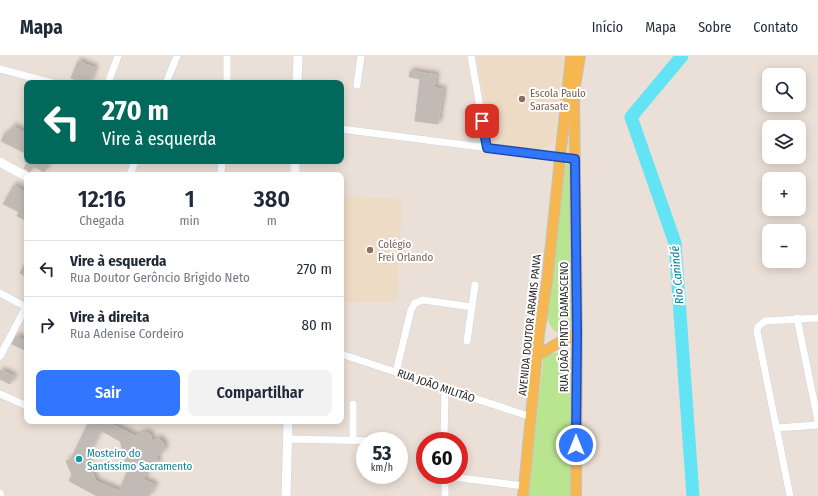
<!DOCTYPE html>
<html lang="pt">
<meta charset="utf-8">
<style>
:root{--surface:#fff;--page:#f2f2f3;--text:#1f2937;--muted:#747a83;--line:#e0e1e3;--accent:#3076ff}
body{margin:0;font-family:"Fira Sans Condensed",sans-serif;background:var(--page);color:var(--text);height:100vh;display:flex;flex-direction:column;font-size:15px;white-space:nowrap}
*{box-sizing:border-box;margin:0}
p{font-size:13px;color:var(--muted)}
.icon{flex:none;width:22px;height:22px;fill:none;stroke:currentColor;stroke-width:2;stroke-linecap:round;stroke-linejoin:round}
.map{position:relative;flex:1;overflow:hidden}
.sheet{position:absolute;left:24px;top:116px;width:320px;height:252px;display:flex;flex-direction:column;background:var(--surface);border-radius:8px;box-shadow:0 2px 10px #0003}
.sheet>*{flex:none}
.top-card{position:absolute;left:24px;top:24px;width:320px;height:84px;border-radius:8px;box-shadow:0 2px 10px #0003;background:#00695c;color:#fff;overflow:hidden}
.tools{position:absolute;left:762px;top:12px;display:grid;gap:8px}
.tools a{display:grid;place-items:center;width:44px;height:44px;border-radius:8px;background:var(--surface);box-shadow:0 2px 10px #0003;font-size:20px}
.speed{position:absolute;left:356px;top:376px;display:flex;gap:8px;font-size:20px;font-weight:700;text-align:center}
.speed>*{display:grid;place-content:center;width:52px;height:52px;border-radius:50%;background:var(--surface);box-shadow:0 2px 10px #0003;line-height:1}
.speed small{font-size:10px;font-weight:400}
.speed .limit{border:6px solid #d22;background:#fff;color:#111}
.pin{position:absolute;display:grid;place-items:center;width:34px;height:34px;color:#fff;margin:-17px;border-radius:8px;box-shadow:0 2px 6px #0006}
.me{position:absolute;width:44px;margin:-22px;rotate:0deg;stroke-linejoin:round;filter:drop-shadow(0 0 3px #0008)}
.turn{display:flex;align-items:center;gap:14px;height:84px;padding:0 12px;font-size:18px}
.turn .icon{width:52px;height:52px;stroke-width:2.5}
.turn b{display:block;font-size:28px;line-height:34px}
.eta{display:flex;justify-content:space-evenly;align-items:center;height:68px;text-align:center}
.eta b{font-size:24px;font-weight:600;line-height:28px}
.action{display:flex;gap:8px;margin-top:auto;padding:8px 12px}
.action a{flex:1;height:46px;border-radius:8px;background:var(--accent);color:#fff;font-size:16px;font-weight:600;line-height:46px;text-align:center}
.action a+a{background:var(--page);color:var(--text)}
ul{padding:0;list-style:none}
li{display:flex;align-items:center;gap:12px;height:56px;padding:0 12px;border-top:1px solid var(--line)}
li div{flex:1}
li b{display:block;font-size:15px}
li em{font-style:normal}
header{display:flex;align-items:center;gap:24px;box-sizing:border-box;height:56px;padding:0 20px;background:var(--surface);border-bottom:1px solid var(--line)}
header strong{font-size:19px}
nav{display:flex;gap:22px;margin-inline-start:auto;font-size:14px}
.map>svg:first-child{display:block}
.education{fill:#eedbc5}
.green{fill:#bae590}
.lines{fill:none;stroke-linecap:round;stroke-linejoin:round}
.river{stroke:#63e4f4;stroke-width:13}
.building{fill:#c2bab5;stroke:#c6bcb1;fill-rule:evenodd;filter:url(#shadow)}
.street-casing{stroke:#cdd4e2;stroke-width:8}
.secondary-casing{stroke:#cdd4e2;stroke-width:10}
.primary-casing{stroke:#c3c3c3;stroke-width:12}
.street{stroke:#fff;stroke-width:7}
.secondary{stroke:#fff;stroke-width:9}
.primary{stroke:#f7b750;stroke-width:10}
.route-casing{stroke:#1f4da6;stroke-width:10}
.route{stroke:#3076ff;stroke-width:7}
.education-dot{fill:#8d6e63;stroke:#fff;stroke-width:1.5}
.culture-dot{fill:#0f9aa8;stroke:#fff;stroke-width:1.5}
.labels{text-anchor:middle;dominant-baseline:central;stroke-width:4;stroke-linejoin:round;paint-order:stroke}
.education-label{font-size:11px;fill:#785e54;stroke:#fff;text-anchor:start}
.street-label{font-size:11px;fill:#272727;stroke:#fff}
.culture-label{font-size:11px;fill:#0d838f;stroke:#fff;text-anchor:start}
.water-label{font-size:12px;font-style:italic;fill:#067f9c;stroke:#fff}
</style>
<header>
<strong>Mapa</strong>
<nav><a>Início</a><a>Mapa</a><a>Sobre</a><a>Contato</a></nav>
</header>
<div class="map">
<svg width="818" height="440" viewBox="0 0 818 440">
<defs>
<filter id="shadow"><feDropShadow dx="3" dy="-3" stdDeviation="2" flood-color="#0004"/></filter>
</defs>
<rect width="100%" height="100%" fill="#ebe0d7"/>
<g class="education">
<path d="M 477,0 L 564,0 L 555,86 L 539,96 L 492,90 Z"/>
<path d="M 341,140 L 402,143 L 397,246 L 341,246 Z"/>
</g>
<g class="green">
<path d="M 569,107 L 572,110 L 573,267 C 565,286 551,277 547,261 L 565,111 L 566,108 Z"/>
<path d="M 560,296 L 567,298 L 572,304 L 573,440 L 528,440 L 543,304 C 548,297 552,297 560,296 Z"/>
</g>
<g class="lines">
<path class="river" d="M 682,0 L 631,61 L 675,187 L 693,440"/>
</g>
<g class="building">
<path d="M 78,5 L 95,12 L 89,27 L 83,27 L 71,22 Z"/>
<path d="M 410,15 L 436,19 L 434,32 L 443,33 L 438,68 L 415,65 L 420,23 L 409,21 Z"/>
<path d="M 13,70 L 27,78 L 27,98 L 1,85 L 5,77 L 8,78 Z"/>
<path d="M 24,105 L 50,105 L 44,116 L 33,110 L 30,116 L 24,112 L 27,107 Z"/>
<path d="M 14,129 L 27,137 L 27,165 L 17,160 L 19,156 L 3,148 Z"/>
<path d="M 27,204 L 27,221 L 20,217 Z"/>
<path d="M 16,280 L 27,285 L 27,295 L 12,288 Z"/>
<path d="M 0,314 L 14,320 L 10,328 L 0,323 Z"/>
<path d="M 89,365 L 105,365 L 135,380 L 145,376 L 150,378 L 152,385 L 159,382 L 163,386 L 165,392 L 162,397 L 156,399 L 158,405 L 157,409 L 148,413 L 143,423 L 155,429 L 149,440 L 97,440 L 69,425 L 72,419 L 66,405 L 71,403 ZM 100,374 L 120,385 L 128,414 L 119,435 L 96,425 L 86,402 Z"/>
</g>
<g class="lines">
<g class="street-casing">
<g id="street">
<path d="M 471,0 L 487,92"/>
<path d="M 0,13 L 52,27"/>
<path d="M 108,27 L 118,0"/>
<path d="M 166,27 L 177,0"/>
<path d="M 227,27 L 227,0"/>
<path d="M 357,29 L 361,0"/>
<path d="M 341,73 L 575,103"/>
<path d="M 130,119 L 135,105"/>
<path d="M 221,119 L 222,105"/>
<path d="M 0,237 L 26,251"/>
<path d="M 797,262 L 818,365"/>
<path d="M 467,285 L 475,229"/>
<path d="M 341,298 L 531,361"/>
<path d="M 0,300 L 27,249"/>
<path d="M 396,316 L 411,254 L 415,247 L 423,244 L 472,251"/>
<path d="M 0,338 L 27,350"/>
<path d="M 776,372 L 818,369"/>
<path d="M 287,383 L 382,385"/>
<path d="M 353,384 L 353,348"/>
<path d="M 444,385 L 445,332"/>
<path d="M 445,420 L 524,430"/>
<path d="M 0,437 L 1,440"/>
<path d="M 445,440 L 445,419"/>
<path d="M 790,440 L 757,275 L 758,271 L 765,265 L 818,262"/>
</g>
</g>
<g class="secondary-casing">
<g id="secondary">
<path d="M 297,27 L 298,0"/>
<path d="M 0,106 L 27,121"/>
<path d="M 295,119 L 295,105"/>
<path d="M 286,440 L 288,365"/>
</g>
</g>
<g class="primary-casing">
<g id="primary">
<path d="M 537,300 L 553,290 L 577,277"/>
<path d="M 523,440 L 539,278 L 547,225 L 571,0"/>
<path d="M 576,440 L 577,277 L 574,36 L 580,0"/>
</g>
</g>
<use href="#street" class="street"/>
<use href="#secondary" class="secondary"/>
<use href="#primary" class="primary"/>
</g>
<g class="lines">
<g class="route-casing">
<path id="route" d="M 482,65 L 487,92 L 575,103 L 577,277 L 576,389"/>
</g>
<use href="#route" class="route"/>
</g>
<g class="education-dot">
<circle cx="522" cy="43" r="4"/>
<circle cx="370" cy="194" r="4"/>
</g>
<circle class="culture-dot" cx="79" cy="403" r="4"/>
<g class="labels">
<g class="education-label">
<text x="530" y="37">Escola Paulo<tspan x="530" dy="13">Sarasate</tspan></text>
<text x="378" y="188">Colégio<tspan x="378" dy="13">Frei Orlando</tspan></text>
</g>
<g class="street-label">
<text transform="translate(530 269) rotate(-84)">AVENIDA DOUTOR ARAMIS PAIVA</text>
<text transform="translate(564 271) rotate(-90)">RUA JOÃO PINTO DAMASCENO</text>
<text transform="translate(436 330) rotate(19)">RUA JOÃO MILITÃO</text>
</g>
<g class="culture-label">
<text x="87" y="397">Mosteiro do<tspan x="87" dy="13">Santíssimo Sacramento</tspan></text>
</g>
<g class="water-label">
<text transform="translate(677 219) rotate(-95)">Rio Canindé</text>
</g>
</g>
</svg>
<div class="tools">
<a><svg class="icon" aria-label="search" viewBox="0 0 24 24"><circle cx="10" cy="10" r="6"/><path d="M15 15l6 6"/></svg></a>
<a><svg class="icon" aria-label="layers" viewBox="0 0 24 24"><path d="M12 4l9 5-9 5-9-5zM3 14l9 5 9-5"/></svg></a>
<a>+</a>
<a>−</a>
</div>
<div class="speed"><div>53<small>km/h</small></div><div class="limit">60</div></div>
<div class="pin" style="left:482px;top:65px;background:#d93025"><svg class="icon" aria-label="arrive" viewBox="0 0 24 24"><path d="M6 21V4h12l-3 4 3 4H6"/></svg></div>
<svg class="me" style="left:576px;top:389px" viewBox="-20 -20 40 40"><circle r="17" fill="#3076ff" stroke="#fff" stroke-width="3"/><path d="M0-11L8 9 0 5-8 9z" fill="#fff"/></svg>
<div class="top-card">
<div class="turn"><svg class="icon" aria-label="left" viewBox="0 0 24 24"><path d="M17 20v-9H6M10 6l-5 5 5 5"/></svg><div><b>270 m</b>Vire à esquerda</div></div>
</div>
<section class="sheet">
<div class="eta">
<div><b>12:16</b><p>Chegada</p></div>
<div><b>1</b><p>min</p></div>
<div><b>380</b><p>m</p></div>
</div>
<ul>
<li><svg class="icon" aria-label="left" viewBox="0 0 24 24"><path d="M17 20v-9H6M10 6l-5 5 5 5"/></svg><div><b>Vire à esquerda</b><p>Rua Doutor Gerôncio Brígido Neto</p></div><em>270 m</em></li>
<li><svg class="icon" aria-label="right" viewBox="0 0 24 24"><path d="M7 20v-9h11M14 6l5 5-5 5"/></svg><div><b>Vire à direita</b><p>Rua Adenise Cordeiro</p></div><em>80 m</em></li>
</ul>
<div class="action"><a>Sair</a><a>Compartilhar</a></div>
</section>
</div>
